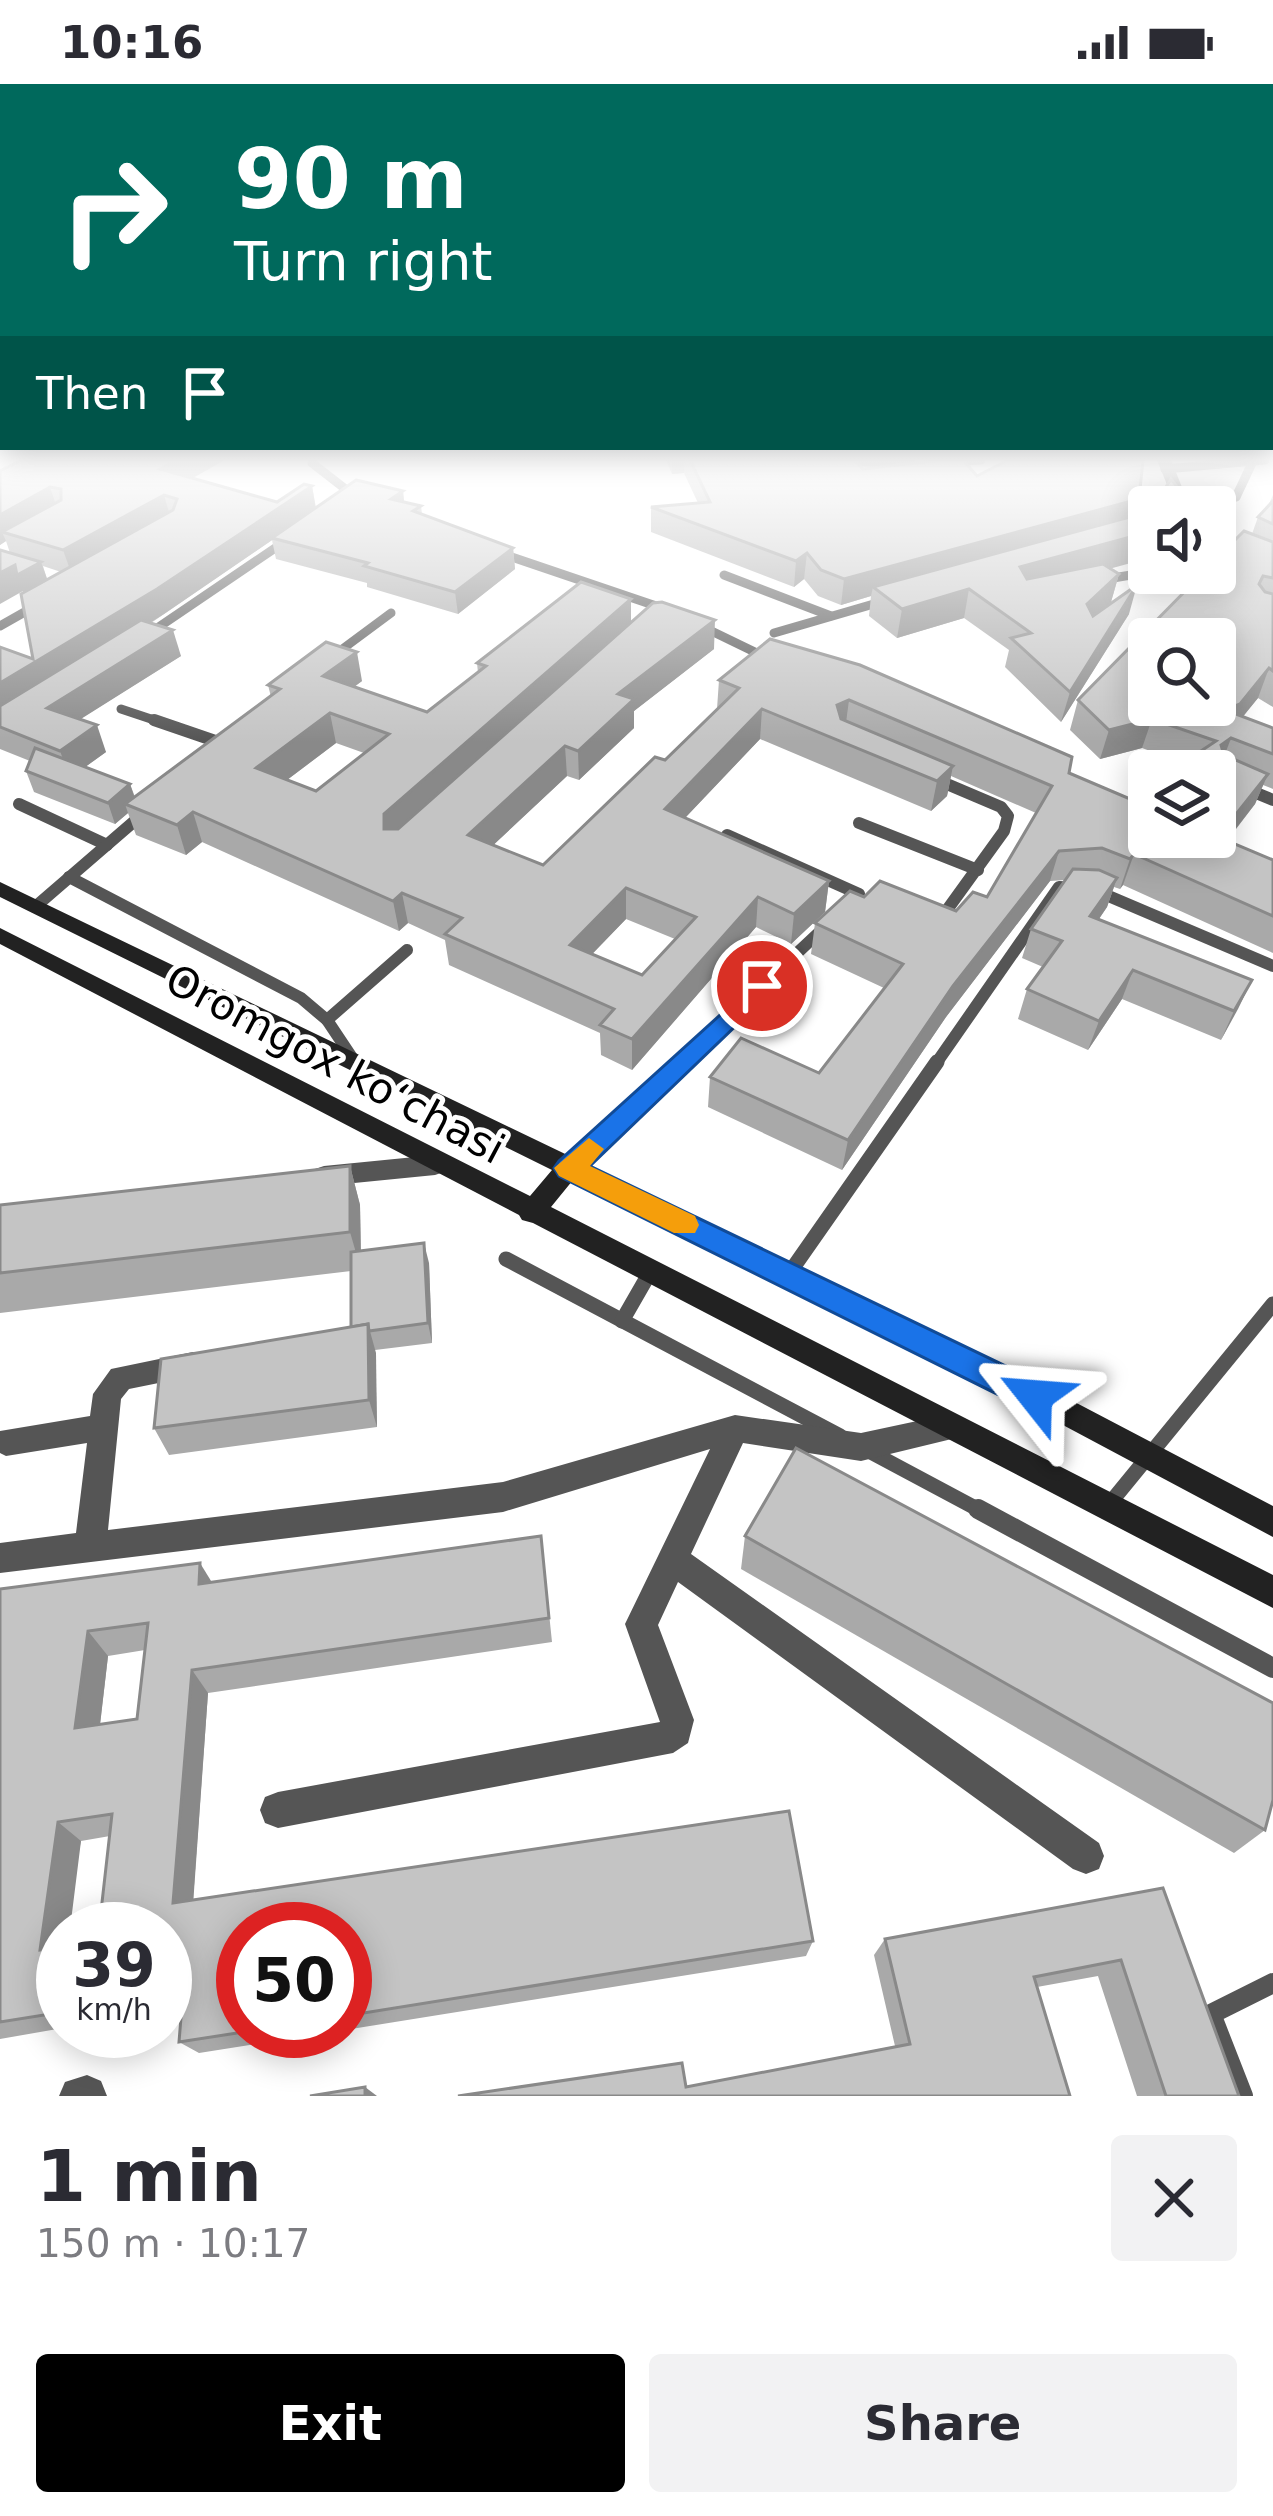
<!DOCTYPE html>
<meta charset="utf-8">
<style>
:root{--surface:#fff;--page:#f2f2f3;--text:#2b2b33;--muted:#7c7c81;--accent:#000}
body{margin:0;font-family:"DejaVu Sans",sans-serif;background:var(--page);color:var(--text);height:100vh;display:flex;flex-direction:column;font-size:45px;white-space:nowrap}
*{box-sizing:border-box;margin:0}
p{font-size:39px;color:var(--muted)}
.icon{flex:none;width:66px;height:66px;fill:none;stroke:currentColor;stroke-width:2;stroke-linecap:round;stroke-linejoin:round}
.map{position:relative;height:2012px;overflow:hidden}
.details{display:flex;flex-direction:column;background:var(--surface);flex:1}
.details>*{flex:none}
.top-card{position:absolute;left:0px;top:0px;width:1275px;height:366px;box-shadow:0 6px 30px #0003;background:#00695c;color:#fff;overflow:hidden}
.buttons{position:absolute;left:1128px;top:402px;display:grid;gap:24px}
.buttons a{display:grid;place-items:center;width:108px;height:108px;border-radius:12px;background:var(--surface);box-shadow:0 6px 30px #0003;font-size:60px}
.speed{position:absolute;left:36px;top:1818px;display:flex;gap:24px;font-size:60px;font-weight:700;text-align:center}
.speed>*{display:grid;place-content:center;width:156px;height:156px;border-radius:50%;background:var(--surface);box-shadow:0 6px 30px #0003;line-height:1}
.speed small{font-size:30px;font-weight:400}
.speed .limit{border:18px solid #d22;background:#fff;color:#111}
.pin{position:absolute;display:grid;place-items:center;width:102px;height:102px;color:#fff;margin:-51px;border:6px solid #fff;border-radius:50%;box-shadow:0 3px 12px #0007}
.me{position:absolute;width:132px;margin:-66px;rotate:298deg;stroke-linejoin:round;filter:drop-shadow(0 0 9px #0008)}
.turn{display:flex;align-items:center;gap:42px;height:252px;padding:0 36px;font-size:54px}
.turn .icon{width:156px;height:156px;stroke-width:2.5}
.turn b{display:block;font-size:84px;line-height:102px}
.then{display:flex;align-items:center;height:114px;padding:0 36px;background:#0003;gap:24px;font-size:45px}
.round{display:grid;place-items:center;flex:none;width:126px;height:126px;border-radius:12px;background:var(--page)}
.head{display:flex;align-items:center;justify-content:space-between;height:204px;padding:0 36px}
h1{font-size:72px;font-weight:700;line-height:90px}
.cta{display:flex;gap:24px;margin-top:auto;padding:24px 36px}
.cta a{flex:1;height:138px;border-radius:12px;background:var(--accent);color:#fff;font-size:48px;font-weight:700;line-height:138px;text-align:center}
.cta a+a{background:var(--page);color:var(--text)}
.status{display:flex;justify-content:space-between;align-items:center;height:84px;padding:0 60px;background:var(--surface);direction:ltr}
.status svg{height:33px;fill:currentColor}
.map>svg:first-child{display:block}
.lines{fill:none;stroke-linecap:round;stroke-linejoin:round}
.lane-far3{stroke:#555;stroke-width:9}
.lane-far2{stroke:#555;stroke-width:12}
.lane-far1{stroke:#555;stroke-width:15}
.lane{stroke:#555;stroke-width:20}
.street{fill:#555;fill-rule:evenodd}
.secondary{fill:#222;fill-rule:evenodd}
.wall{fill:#a9a9a9;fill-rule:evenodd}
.shaded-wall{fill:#898989}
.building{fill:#c4c4c4;stroke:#898989;stroke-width:3;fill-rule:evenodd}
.route{fill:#1a73e8;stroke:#114b97;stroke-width:3}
.slow{fill:#f59e0b}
.labels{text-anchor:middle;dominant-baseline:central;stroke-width:10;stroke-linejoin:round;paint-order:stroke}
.street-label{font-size:42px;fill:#000;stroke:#fff}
</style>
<div class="status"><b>10:16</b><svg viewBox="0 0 49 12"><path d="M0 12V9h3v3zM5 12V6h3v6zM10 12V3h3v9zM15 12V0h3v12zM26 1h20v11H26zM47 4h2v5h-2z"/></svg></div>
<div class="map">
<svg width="1273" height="2012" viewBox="0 0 1273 2012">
<rect width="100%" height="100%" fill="#fff"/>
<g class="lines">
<g class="lane-far3">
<path d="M 839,377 L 913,380"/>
<path d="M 947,378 L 981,376"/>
<path d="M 312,379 L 348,407 L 345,417"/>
<path d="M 1165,385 L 1265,376"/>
<path d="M 1236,413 L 1253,377"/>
<path d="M 497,468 L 668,526"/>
<path d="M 724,491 L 831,532"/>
<path d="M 1101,496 L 1149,488"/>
<path d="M 699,541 L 771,576"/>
<path d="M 0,542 L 37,521"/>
<path d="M 774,549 L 884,517"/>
<path d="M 147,551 L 287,456"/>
<path d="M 333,572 L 391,529"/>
<path d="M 121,625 L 163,639"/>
</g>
<g class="lane-far2">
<path d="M 154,636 L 224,660"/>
<path d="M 935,695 L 1001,723 L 1008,732 L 1004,747 L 939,837"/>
<path d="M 1244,704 L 1273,716"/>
<path d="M 19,720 L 107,761"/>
<path d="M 859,739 L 978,786"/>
<path d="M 727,751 L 859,810"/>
<path d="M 69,793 L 301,914 L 327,936 L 353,975"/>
<path d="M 35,823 L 145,728"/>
<path d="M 327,936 L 407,866"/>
<path d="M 678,981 L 827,841"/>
<path d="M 935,981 L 1059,803 L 1092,805 L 1273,882"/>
</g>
<g class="lane-far1">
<path d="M 569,1084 L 681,978"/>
<path d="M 506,1175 L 840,1352"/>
<path d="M 788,1191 L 937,978"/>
<path d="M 622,1237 L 649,1190"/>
<path d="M 865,1365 L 983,1428"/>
<path d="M 1106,1424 L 1273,1220"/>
</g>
<g class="lane">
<path d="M 978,1425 L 1273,1584"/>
<path d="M 1243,2012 L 1211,1930 L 1273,1899"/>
</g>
<g class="street">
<path d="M 1157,376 L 1171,376 L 1190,423 L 1176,423 Z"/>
<path d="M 1215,449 L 1273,477 L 1273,488 L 1215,460 Z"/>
<path d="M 435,1071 L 444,1074 L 448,1081 L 444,1088 L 435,1091 L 324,1102 L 315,1099 L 311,1092 L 315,1085 L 324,1082 Z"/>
<path d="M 193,1268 L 203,1272 L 207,1281 L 203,1290 L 129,1305 L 121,1315 L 108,1446 L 503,1398 L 735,1331 L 861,1349 L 950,1330 L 960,1333 L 965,1343 L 960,1353 L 861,1377 L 743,1359 L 691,1470 L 1099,1759 L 1104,1772 L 1099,1785 L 1086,1790 L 1073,1785 L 678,1498 L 658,1541 L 694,1636 L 688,1659 L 673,1669 L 278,1744 L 265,1739 L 260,1726 L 265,1713 L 278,1708 L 660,1638 L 625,1540 L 710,1365 L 503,1428 L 0,1489 L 0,1459 L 76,1449 L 87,1359 L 6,1372 L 0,1369 L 0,1347 L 90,1332 L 93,1310 L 111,1285 Z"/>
<path d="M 87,1991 L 101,1997 L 107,2012 L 59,2012 L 65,1998 Z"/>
</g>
<path class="secondary" d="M 0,798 L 1008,1283 L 1273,1422 L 1273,1453 L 988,1301 L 573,1096 L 551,1123 L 1273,1491 L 1273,1524 L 533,1139 L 522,1136 L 519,1131 L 0,860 L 0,844 L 530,1112 L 552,1086 L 0,813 Z"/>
</g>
<g class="wall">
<path d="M 666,376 L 854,376 L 863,385 L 977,392 L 1119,490 L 1111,518 L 1104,524 L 1129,530 L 1061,638 L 1005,583 L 1009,566 L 964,534 L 897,554 L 869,532 L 871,512 L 841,521 L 818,512 L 804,495 L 794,503 L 651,448 L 651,423 L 698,419 L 684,389 L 672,390 Z"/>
<path d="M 0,387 L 193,394 L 277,418 L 312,402 L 316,424 L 403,407 L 404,418 L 421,422 L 422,430 L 513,464 L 515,485 L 458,530 L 367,503 L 367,499 L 276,475 L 272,456 L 151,539 L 181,572 L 80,635 L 106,668 L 85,683 L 130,700 L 135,713 L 271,613 L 268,601 L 362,597 L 354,603 L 427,628 L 478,589 L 477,579 L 631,515 L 631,539 L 714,565 L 634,627 L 634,644 L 579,696 L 567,692 L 493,761 L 543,781 L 665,676 L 717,625 L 719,596 L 770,555 L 1215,753 L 1183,679 L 1142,664 L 1100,675 L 1070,646 L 1078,616 L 1252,450 L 1258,433 L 1268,422 L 1273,411 L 1273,623 L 1258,614 L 1242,633 L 1273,644 L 1273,705 L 1263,701 L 1255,720 L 1227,757 L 1273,776 L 1273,869 L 1123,801 L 1120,805 L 1114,803 L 1107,823 L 1099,835 L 1252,896 L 1221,956 L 1122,915 L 1088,966 L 1018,935 L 1027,905 L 1043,883 L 1022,874 L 1031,845 L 1065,796 L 1050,797 L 946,933 L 842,1086 L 708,1023 L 710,993 L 819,989 L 884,904 L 811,870 L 815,839 L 864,813 L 956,827 L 987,813 L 1036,729 L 951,692 L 947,712 L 931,727 L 760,655 L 685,734 L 829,797 L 825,828 L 791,860 L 756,843 L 632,986 L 601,971 L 600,949 L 449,881 L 445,856 L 408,839 L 399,847 L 202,758 L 186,771 L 136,751 L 128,729 L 115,740 L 34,708 L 26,687 L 30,677 L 0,665 L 0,563 L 33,575 L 23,508 L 6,457 L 0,461 ZM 43,482 L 61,488 L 47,495 ZM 336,659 L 364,669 L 316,707 L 287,696 ZM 626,835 L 675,855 L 642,891 L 592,870 Z"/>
<path d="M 350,1082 L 360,1121 L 361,1167 L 429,1179 L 432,1259 L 375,1266 L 377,1343 L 169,1371 L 154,1344 L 351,1243 L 351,1187 L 0,1229 L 0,1121 Z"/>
<path d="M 541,1452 L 552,1558 L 208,1609 L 193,1816 L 813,1857 L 806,1872 L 345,1946 L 345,1845 L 243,1947 L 337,1947 L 199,1969 L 179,1958 L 181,1925 L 165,1928 L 165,1845 L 110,1752 L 81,1757 L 63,1845 L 63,1944 L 0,1955 L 0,1505 L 212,1498 ZM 145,1566 L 137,1635 L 100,1641 L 108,1572 Z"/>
<path d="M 745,1452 L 1265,1746 L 1234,1769 L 741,1485 Z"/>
<path d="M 1163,1804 L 1239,2012 L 1137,2012 L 1098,1892 L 1037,1903 L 1070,2012 L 686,2003 L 895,1962 L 874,1871 L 885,1855 Z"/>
</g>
<g class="shaded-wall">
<path d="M 176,376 L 225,376 L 166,409 L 160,385 Z"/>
<path d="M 672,376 L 684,376 L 684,389 L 672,390 Z"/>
<path d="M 312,402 L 316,426 L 164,530 L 0,632 L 0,599 Z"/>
<path d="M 50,403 L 58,427 L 2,448 L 6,457 L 0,461 L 0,431 Z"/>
<path d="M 403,407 L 405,428 L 391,415 Z"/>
<path d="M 164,411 L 171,435 L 72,491 L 63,466 Z"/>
<path d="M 1139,415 L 1132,439 L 873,503 L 871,512 L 841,521 L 844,495 Z"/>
<path d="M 1149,448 L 1149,474 L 1014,511 L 1020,483 Z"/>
<path d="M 513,464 L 515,485 L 458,530 L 455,508 Z"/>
<path d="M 807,469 L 804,495 L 794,503 L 796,477 Z"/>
<path d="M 41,478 L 50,503 L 26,517 L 23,507 L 0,520 L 0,489 L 15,481 Z"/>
<path d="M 1119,490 L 1111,518 L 1079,548 L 1087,520 Z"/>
<path d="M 1137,501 L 1129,530 L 1061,638 L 1070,608 Z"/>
<path d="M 969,505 L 964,534 L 897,554 L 902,525 Z"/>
<path d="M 631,515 L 631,543 L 389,760 L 384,745 L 384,730 Z"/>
<path d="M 715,536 L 714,565 L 634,627 L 634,644 L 579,696 L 578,667 L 618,610 Z"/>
<path d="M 173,546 L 181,572 L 57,650 L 47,624 Z"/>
<path d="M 357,568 L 362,597 L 329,621 L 323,592 Z"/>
<path d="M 1269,584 L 1258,614 L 1229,650 L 1225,626 Z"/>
<path d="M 849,616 L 845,646 L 837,621 Z"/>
<path d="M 762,625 L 760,655 L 665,755 L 665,725 Z"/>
<path d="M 330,629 L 336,659 L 263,714 L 256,684 Z"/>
<path d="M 1152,635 L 1142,664 L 1100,675 L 1109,646 Z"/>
<path d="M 97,641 L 106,668 L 70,694 L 60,667 Z"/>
<path d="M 1231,654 L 1220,684 L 1221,661 Z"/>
<path d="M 565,662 L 567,692 L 472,781 L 468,751 Z"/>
<path d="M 953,682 L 947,712 L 931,727 L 937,697 Z"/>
<path d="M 1268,690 L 1255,720 L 1206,783 L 1218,753 Z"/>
<path d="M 130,700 L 137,721 L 125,720 L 128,729 L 115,740 L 108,719 Z"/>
<path d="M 193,728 L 202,758 L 186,771 L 177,741 Z"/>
<path d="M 1059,767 L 1050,797 L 946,933 L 842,1086 L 848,1056 L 953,902 Z"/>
<path d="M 1134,770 L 1123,801 L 1120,805 L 1130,775 Z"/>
<path d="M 1117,794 L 1107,823 L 1081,861 L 1090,832 Z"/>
<path d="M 829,797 L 825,828 L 791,860 L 794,830 Z"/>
<path d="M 626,804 L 626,835 L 572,891 L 570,861 Z"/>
<path d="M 402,809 L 408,839 L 399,847 L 393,817 Z"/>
<path d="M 758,813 L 756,843 L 632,986 L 632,955 Z"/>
<path d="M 1133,886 L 1122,915 L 1088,966 L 1099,937 Z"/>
<path d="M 1252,896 L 1238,925 L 1221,956 L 1234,927 Z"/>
<path d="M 350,1082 L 360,1121 L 361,1186 L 350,1148 Z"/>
<path d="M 424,1159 L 429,1179 L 432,1259 L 428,1239 Z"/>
<path d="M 368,1240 L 376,1269 L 377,1343 L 369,1316 Z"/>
<path d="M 200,1479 L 216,1505 L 199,1500 Z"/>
<path d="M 88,1547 L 108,1572 L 97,1666 L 75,1644 Z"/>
<path d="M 192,1586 L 208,1609 L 192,1835 L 173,1819 Z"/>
<path d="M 58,1738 L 81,1757 L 70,1845 L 63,1845 L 63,1879 L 40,1866 Z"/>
<path d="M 365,2003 L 377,2012 L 365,2012 Z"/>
</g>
<g class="building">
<path d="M 22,376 L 176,376 L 160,385 L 277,418 L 304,400 L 312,402 L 157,505 L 0,599 L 0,563 L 33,575 L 21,510 L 173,426 L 177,415 L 164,411 L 63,466 L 2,448 L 61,416 L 61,405 L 50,403 L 0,431 L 0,387 Z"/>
<path d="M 690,376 L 854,376 L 863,385 L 944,376 L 963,376 L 977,392 L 1008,376 L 1143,376 L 1139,415 L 844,495 L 821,486 L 807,469 L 796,477 L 651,423 L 710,418 Z"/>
<path d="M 1171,395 L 1189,418 L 1186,423 L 1162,423 L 1164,422 L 1162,409 Z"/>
<path d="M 356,396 L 403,407 L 391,415 L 421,422 L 413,427 L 513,464 L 455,508 L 364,482 L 368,479 L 272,454 Z"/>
<path d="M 1273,417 L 1273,440 L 1258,433 Z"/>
<path d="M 1149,428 L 1149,448 L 1020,483 L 1027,495 L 1103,480 L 1119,490 L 1087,520 L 1093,532 L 1137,501 L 1070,608 L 1011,554 L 1031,549 L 969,505 L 902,525 L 873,503 L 1137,431 L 1135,449 Z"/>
<path d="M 1244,447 L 1273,458 L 1273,494 L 1263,492 L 1259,500 L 1265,508 L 1273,510 L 1273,587 L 1269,584 L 1240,620 L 1225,626 L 1273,644 L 1273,670 L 1231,654 L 1221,661 L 1224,671 L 1268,690 L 1218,753 L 1273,776 L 1273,832 L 1134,770 L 1130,775 L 1102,764 L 1059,767 L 953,902 L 848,1056 L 710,993 L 741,954 L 819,989 L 903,880 L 815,839 L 850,807 L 864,813 L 880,797 L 956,827 L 973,808 L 987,813 L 1052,702 L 849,616 L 837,621 L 841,635 L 953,682 L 937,697 L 762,625 L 665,725 L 829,797 L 794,830 L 758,813 L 632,955 L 600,941 L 614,925 L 445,850 L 462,834 L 402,809 L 393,817 L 193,728 L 177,741 L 125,720 L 280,605 L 268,601 L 326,558 L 357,568 L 323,592 L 427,628 L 486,582 L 477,579 L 581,498 L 631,515 L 384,730 L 384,745 L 398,745 L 653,519 L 662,518 L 715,536 L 618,610 L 634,615 L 578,667 L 565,662 L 468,751 L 543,781 L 655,673 L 665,676 L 739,604 L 719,596 L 770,555 L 860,581 L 1072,673 L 1069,689 L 1130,715 L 1145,704 L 1149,706 L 1149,753 L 1215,753 L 1215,687 L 1171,687 L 1216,657 L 1152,635 L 1109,646 L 1078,616 L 1203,489 L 1215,489 L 1215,476 ZM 1149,555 L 1215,555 L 1215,621 L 1149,621 ZM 330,629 L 389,650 L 316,707 L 256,684 ZM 626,804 L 696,833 L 642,891 L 570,861 Z"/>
<path d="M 0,466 L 41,478 L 17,491 L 15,481 L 0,489 Z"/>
<path d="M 141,536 L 173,546 L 47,624 L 97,641 L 60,667 L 0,643 L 0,622 Z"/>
<path d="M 35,664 L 130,700 L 108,719 L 26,687 Z"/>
<path d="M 1073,785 L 1099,786 L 1117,794 L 1090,832 L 1252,896 L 1234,927 L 1133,886 L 1099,937 L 1027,905 L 1062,857 L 1031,845 Z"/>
<path d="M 350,1082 L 350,1148 L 0,1189 L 0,1121 Z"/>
<path d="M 424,1159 L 428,1239 L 369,1247 L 368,1240 L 351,1243 L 351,1168 Z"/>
<path d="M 368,1240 L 369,1316 L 154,1344 L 161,1275 Z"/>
<path d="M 796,1364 L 1273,1619 L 1273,1716 L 1265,1746 L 745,1452 Z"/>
<path d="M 541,1452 L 549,1534 L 192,1586 L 173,1819 L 789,1727 L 813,1857 L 345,1932 L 345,1845 L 243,1845 L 243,1947 L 250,1947 L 179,1958 L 183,1909 L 165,1912 L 165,1845 L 99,1845 L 112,1730 L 58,1738 L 40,1866 L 63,1863 L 63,1928 L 0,1938 L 0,1505 L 200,1479 L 199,1500 ZM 148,1539 L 137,1635 L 75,1644 L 88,1547 Z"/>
<path d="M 1163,1804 L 1239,2012 L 1166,2012 L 1121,1876 L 1034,1893 L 1070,2012 L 458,2012 L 682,1979 L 686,2003 L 910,1960 L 885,1855 Z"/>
<path d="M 365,2003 L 365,2012 L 310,2012 Z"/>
</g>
<linearGradient id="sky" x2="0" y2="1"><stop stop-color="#8cadcc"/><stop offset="0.57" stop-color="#fff"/><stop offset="1" stop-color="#fff" stop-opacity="0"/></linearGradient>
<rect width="1273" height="658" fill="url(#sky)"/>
<path class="route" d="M 762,893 L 775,902 L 771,908 L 590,1082 L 1047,1302 L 1051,1312 L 1047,1323 L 1035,1327 L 1023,1323 L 559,1092 L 554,1084 L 559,1077 Z"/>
<path class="slow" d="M 589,1054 L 604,1065 L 590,1082 L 695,1132 L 699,1141 L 695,1149 L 674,1149 L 559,1092 L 554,1084 Z"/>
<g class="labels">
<g class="street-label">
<text transform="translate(335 980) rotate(28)">Oromgox ko‘chasi</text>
</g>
</g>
</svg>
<div class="buttons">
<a><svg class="icon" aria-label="sound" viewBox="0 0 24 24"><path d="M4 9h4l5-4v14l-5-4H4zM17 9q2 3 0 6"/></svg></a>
<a><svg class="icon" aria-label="search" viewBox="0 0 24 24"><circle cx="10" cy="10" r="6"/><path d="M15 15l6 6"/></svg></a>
<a><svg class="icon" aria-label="layers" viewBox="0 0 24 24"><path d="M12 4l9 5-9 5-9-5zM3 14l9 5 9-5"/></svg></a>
</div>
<div class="speed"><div>39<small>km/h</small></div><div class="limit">50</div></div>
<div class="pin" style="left:762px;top:902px;background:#d93025"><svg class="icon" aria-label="arrive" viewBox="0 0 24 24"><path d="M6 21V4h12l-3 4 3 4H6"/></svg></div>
<svg class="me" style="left:1035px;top:1312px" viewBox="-20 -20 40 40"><path d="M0-17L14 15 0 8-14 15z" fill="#1a73e8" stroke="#fff" stroke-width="4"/></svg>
<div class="top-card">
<div class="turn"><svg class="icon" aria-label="right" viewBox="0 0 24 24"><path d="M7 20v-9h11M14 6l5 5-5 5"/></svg><div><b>90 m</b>Turn right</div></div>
<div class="then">Then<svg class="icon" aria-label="arrive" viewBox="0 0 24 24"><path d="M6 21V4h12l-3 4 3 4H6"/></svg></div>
</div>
</div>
<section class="details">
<div class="head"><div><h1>1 min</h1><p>150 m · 10:17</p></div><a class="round"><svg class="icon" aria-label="close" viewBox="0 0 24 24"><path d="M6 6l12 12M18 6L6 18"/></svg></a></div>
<div class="cta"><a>Exit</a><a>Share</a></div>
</section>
